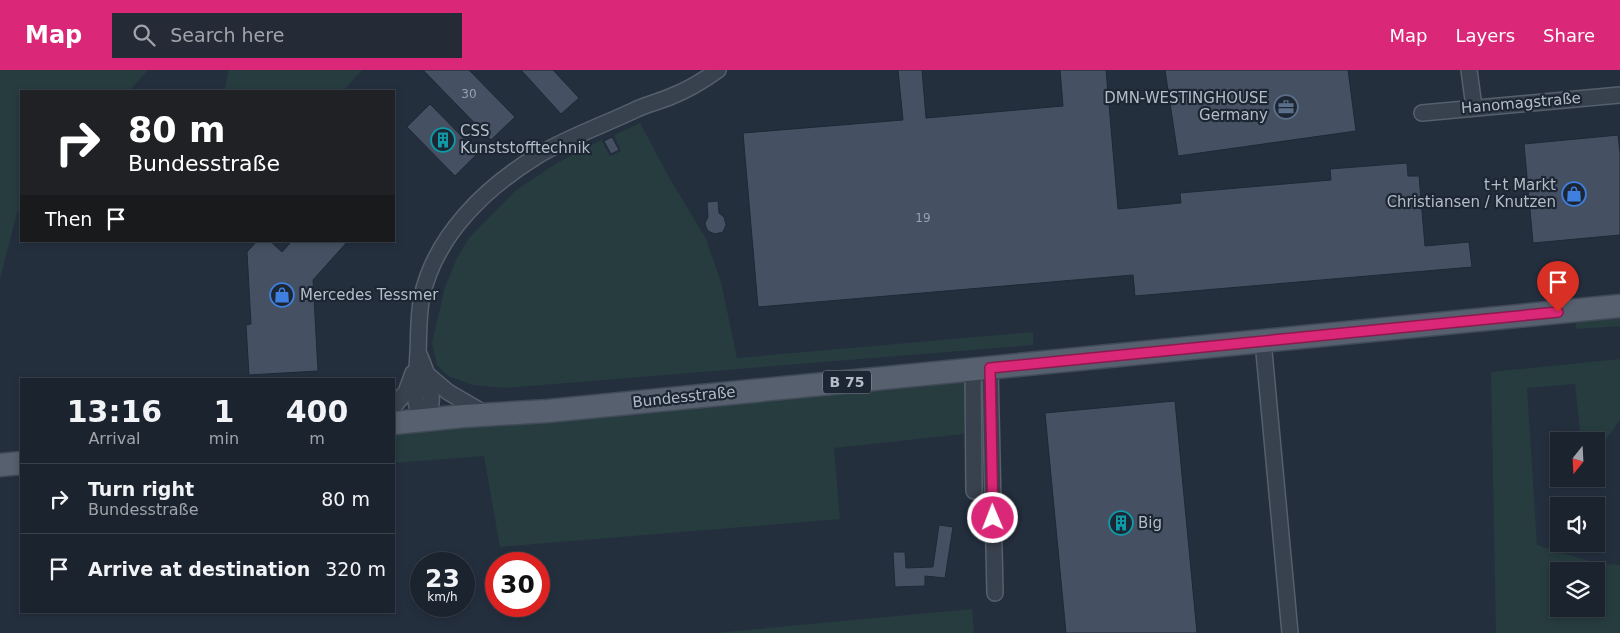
<!DOCTYPE html>
<meta charset="utf-8">
<style>
:root{--surface:#1b232e;--page:#242b36;--text:#f1f3f6;--muted:#a0a4aa;--line:#39404a;--accent:#db2777}
body{margin:0;font-family:"DejaVu Sans",sans-serif;background:var(--page);color:var(--text);height:100vh;display:flex;flex-direction:column;font-size:19px;white-space:nowrap}
*{box-sizing:border-box;margin:0}
p{font-size:16px;color:var(--muted)}
.icon{flex:none;width:28px;height:28px;fill:none;stroke:currentColor;stroke-width:2;stroke-linecap:round;stroke-linejoin:round}
.map{position:relative;flex:1;overflow:hidden}
.side{position:absolute;left:20px;top:308px;width:375px;height:235px;display:flex;flex-direction:column;background:var(--surface);border-radius:0px;box-shadow:0 2px 8px #0003,0 0 0 1px var(--line)}
.side>*{flex:none}
.top-card{position:absolute;left:20px;top:20px;width:375px;height:152px;border-radius:0px;box-shadow:0 2px 8px #0003,0 0 0 1px var(--line);background:#202124;color:#fff;overflow:hidden}
.needle{width:32px;rotate:198deg}
.buttons{position:absolute;left:1550px;top:362px;display:grid;gap:10px}
.buttons a{display:grid;place-items:center;width:55px;height:55px;border-radius:0px;background:var(--surface);box-shadow:0 2px 8px #0003,0 0 0 1px var(--line);font-size:25px}
.speed{position:absolute;left:410px;top:482px;display:flex;gap:10px;font-size:25px;font-weight:700;text-align:center}
.speed>*{display:grid;place-content:center;width:65px;height:65px;border-radius:50%;background:var(--surface);box-shadow:0 2px 8px #0003,0 0 0 1px var(--line);line-height:1}
.speed small{font-size:12px;font-weight:400}
.speed .limit{border:8px solid #d22;background:#fff;color:#111}
.pin{position:absolute;display:grid;place-items:center;width:42px;height:42px;color:#fff;margin:-51px -21px;border-radius:50% 50% 50% 0;rotate:-45deg;box-shadow:0 0 5px #0007}
.pin .icon{rotate:45deg}
.me{position:absolute;width:55px;margin:-28px;rotate:359deg;stroke-linejoin:round;filter:drop-shadow(0 0 4px #0008)}
.turn{display:flex;align-items:center;gap:18px;height:105px;padding:0 25px;font-size:22px}
.turn .icon{width:65px;height:65px;stroke-width:2.5}
.turn b{display:block;font-size:35px;line-height:42px}
.then{display:flex;align-items:center;height:48px;padding:0 25px;background:#0003;gap:10px;font-size:19px}
.eta{display:flex;justify-content:space-evenly;align-items:center;height:85px;text-align:center}
.eta b{font-size:30px;font-weight:700;line-height:35px}
ul{padding:0;list-style:none}
li{display:flex;align-items:center;gap:15px;height:70px;padding:0 25px;border-top:1px solid var(--line)}
li div{flex:1}
li b{display:block;font-size:19px}
li em{font-style:normal}
header{display:flex;align-items:center;gap:30px;box-sizing:border-box;height:70px;padding:0 25px;background:var(--accent);color:#fff}
header strong{font-size:24px}
nav{display:flex;gap:28px;margin-inline-start:auto;font-size:18px}
.search{width:350px;height:45px;background:var(--page);display:flex;align-items:center;gap:12px;box-sizing:border-box;padding:0 18px;border-radius:0px;color:var(--muted);font-size:19px}
.map>svg:first-child{display:block}
.green{fill:#263c3f;fill-rule:evenodd}
.building{fill:#455162;stroke:#1f2835}
.lines{fill:none;stroke-linecap:round;stroke-linejoin:round}
.street-casing{stroke:#565f6c;stroke-width:18}
.primary-casing{stroke:#414a57;stroke-width:25}
.street{stroke:#38414e;stroke-width:15}
.primary{stroke:#56606e;stroke-width:22}
.route-casing{stroke:#8e194d;stroke-width:12}
.route{stroke:#db2777;stroke-width:9}
.labels{text-anchor:middle;dominant-baseline:central;stroke-width:4.5;stroke-linejoin:round;paint-order:stroke}
.number-label{font-size:12px;fill:#98a1af}
.shield{fill:#1d2633;stroke:#878f9c;stroke-width:1}
.shield-label{font-size:14px;font-weight:bold;fill:#b4bcc9}
.poi-label{font-size:15px;fill:#b4bcc9;stroke:#1d2633;text-anchor:start}
.street-label{font-size:15px;fill:#b4bcc9;stroke:#1d2633}
</style>
<header>
<strong>Map</strong>
<div class="search"><svg class="icon" aria-label="search" viewBox="0 0 24 24"><circle cx="10" cy="10" r="6"/><path d="M15 15l6 6"/></svg>Search here</div>
<nav><a>Map</a><a>Layers</a><a>Share</a></nav>
</header>
<div class="map">
<svg width="1620" height="563" viewBox="0 0 1620 563">
<rect width="100%" height="100%" fill="#242f3e"/>
<g class="green">
<path d="M 0,0 L 148,0 L 129,21 L 21,21 L 21,138 L 17,143 L 0,209 Z"/>
<path d="M 229,0 L 362,0 L 343,21 L 224,21 Z"/>
<path d="M 640,53 L 670,109 L 706,169 L 721,212 L 737,288 L 1033,262 L 1033,275 L 506,318 L 473,315 L 448,306 L 437,295 L 432,273 L 445,217 L 457,188 L 469,168 L 515,121 L 557,93 L 601,70 L 610,86 L 621,81 L 614,65 Z"/>
<path d="M 1620,245 L 1620,256 L 1576,259 L 1575,249 Z"/>
<path d="M 1620,289 L 1620,350 L 1596,384 L 1596,371 L 1581,371 L 1575,314 L 1527,318 L 1537,475 L 1595,493 L 1620,495 L 1620,563 L 1496,563 L 1491,302 ZM 1559,501 L 1596,501 L 1596,539 L 1559,539 Z"/>
<path d="M 966,310 L 964,364 L 834,378 L 840,449 L 500,477 L 484,386 L 394,393 L 394,365 L 829,321 Z"/>
<path d="M 972,539 L 974,563 L 715,563 Z"/>
</g>
<g class="building">
<path d="M 423,0 L 469,0 L 515,47 L 491,70 Z"/>
<path d="M 521,0 L 553,0 L 579,28 L 561,44 Z"/>
<path d="M 898,0 L 922,0 L 926,48 L 1063,36 L 1060,0 L 1106,0 L 1118,139 L 1181,133 L 1180,123 L 1331,110 L 1330,99 L 1407,93 L 1408,106 L 1419,106 L 1425,176 L 1469,172 L 1472,197 L 1135,226 L 1133,205 L 758,237 L 743,63 L 903,50 Z"/>
<path d="M 1165,0 L 1348,0 L 1356,61 L 1178,86 Z"/>
<path d="M 430,34 L 478,83 L 455,106 L 407,57 Z"/>
<path d="M 1618,65 L 1620,83 L 1620,165 L 1533,173 L 1524,74 Z"/>
<path d="M 612,67 L 619,80 L 611,84 L 604,71 Z"/>
<path d="M 718,131 L 719,143 L 724,147 L 726,155 L 723,162 L 715,164 L 708,161 L 706,157 L 705,153 L 708,147 L 707,132 Z"/>
<path d="M 257,171 L 270,171 L 282,182 L 292,171 L 348,171 L 313,210 L 318,301 L 249,305 L 246,255 L 251,254 L 247,182 Z"/>
<path d="M 1175,331 L 1197,563 L 1066,563 L 1045,343 Z"/>
<path d="M 939,455 L 953,457 L 945,508 L 925,506 L 925,516 L 895,517 L 893,482 L 905,482 L 906,498 L 933,497 Z"/>
</g>
<g class="lines">
<g class="street-casing">
<g id="street">
<path d="M 1469,0 L 1474,37"/>
<path d="M 1422,43 L 1620,25"/>
<path d="M 1263,271 L 1290,563"/>
<path d="M 418,282 C 426,300 440,334 424,350 L 419,342 L 416,332 C 416,315 417,299 418,282 C 419,264 418,245 422,226 C 436,165 485,118 537,86 C 568,67 604,55 637,39 C 648,34 661,31 672,26 C 688,20 704,10 718,0"/>
<path d="M 990,298 L 995,523"/>
<path d="M 973,299 L 974,421"/>
<path d="M 428,305 L 448,322 L 484,343"/>
<path d="M 394,336 L 406,322 L 413,303"/>
</g>
</g>
<g class="primary-casing">
<g id="primary">
<path d="M 394,353 L 464,346 L 548,341 L 1620,236"/>
<path d="M 0,395 L 21,393"/>
</g>
</g>
<use href="#street" class="street"/>
<use href="#primary" class="primary"/>
</g>
<g class="lines">
<g class="route-casing">
<path id="route" d="M 993,448 L 990,298 L 1558,242"/>
</g>
<use href="#route" class="route"/>
</g>
<defs>
<g id="office-ring" transform="scale(1.25)"><circle r="9.5" fill="#1d2633" stroke="#5c6f8a" stroke-width="1.5"/><path d="M-6-3h4V-5.5h4V-3h4V5H-6ZM-1-4.5V-3h2v-1.5ZM-6 0V1H6V0Z" fill="#5c6f8a"/></g>
<g id="building-ring" transform="scale(1.25)"><circle r="9.5" fill="#1d2633" stroke="#0f9aa8" stroke-width="1.5"/><path d="M-4-6H4V6H1V3H-1V6H-4ZM-2.5-4.3h1.7v1.8h-1.7ZM.8-4.3h1.7v1.8H.8ZM-2.5-1h1.7V.8h-1.7ZM.8-1h1.7V.8H.8Z" fill="#0f9aa8"/></g>
<g id="shop-ring" transform="scale(1.25)"><circle r="9.5" fill="#1d2633" stroke="#3f7fe0" stroke-width="1.5"/><path d="M-5-2.5h2.3a2.7 3.5 0 0 1 5.4 0H5L5.5 6h-11ZM-1.5-2.5h3a1.5 2.3 0 0 0-3 0Z" fill="#3f7fe0"/></g>
</defs>
<g fill-rule="evenodd">
<use href="#office-ring" x="1286" y="37"/>
<use href="#building-ring" x="443" y="70"/>
<use href="#shop-ring" x="1574" y="124"/>
<use href="#shop-ring" x="282" y="225"/>
<use href="#building-ring" x="1121" y="453"/>
</g>
<g class="labels">
<g class="number-label">
<text x="469" y="24">30</text>
<text x="923" y="148">19</text>
</g>
<rect class="shield" x="823" y="300.5" width="48" height="23" rx="4"/>
<g class="shield-label">
<text x="847" y="312">B 75</text>
</g>
<g class="poi-label">
<text x="1268" y="28" text-anchor="end">DMN-WESTINGHOUSE<tspan x="1268" dy="17">Germany</tspan></text>
<text x="460" y="61">CSS<tspan x="460" dy="17">Kunststofftechnik</tspan></text>
<text x="1556" y="115" text-anchor="end">t+t Markt<tspan x="1556" dy="17">Christiansen / Knutzen</tspan></text>
<text x="300" y="225">Mercedes Tessmer</text>
<text x="1138" y="453">Big</text>
</g>
<g class="street-label">
<text transform="translate(1521 33) rotate(-5)">Hanomagstraße</text>
<text transform="translate(684 327) rotate(-6)">Bundesstraße</text>
</g>
</g>
</svg>
<div class="buttons">
<a><svg class="needle" viewBox="-14 -14 28 28"><path d="M0-13l5 13h-10z" fill="#e53935"/><path d="M0 13l5-13h-10z" fill="#a0a4aa"/></svg></a>
<a><svg class="icon" aria-label="sound" viewBox="0 0 24 24"><path d="M4 9h4l5-4v14l-5-4H4zM17 9q2 3 0 6"/></svg></a>
<a><svg class="icon" aria-label="layers" viewBox="0 0 24 24"><path d="M12 4l9 5-9 5-9-5zM3 14l9 5 9-5"/></svg></a>
</div>
<div class="speed"><div>23<small>km/h</small></div><div class="limit">30</div></div>
<div class="pin" style="left:1558px;top:242px;background:#d93025"><svg class="icon" aria-label="arrive" viewBox="0 0 24 24"><path d="M6 21V4h12l-3 4 3 4H6"/></svg></div>
<svg class="me" style="left:993px;top:448px" viewBox="-20 -20 40 40"><circle r="17" fill="#db2777" stroke="#fff" stroke-width="3"/><path d="M0-11L8 9 0 5-8 9z" fill="#fff"/></svg>
<div class="top-card">
<div class="turn"><svg class="icon" aria-label="right" viewBox="0 0 24 24"><path d="M7 20v-9h11M14 6l5 5-5 5"/></svg><div><b>80 m</b>Bundesstraße</div></div>
<div class="then">Then<svg class="icon" aria-label="arrive" viewBox="0 0 24 24"><path d="M6 21V4h12l-3 4 3 4H6"/></svg></div>
</div>
<section class="side">
<div class="eta">
<div><b>13:16</b><p>Arrival</p></div>
<div><b>1</b><p>min</p></div>
<div><b>400</b><p>m</p></div>
</div>
<ul>
<li><svg class="icon" aria-label="right" viewBox="0 0 24 24"><path d="M7 20v-9h11M14 6l5 5-5 5"/></svg><div><b>Turn right</b><p>Bundesstraße</p></div><em>80 m</em></li>
<li><svg class="icon" aria-label="arrive" viewBox="0 0 24 24"><path d="M6 21V4h12l-3 4 3 4H6"/></svg><div><b>Arrive at destination</b></div><em>320 m</em></li>
</ul>
</section>
</div>
